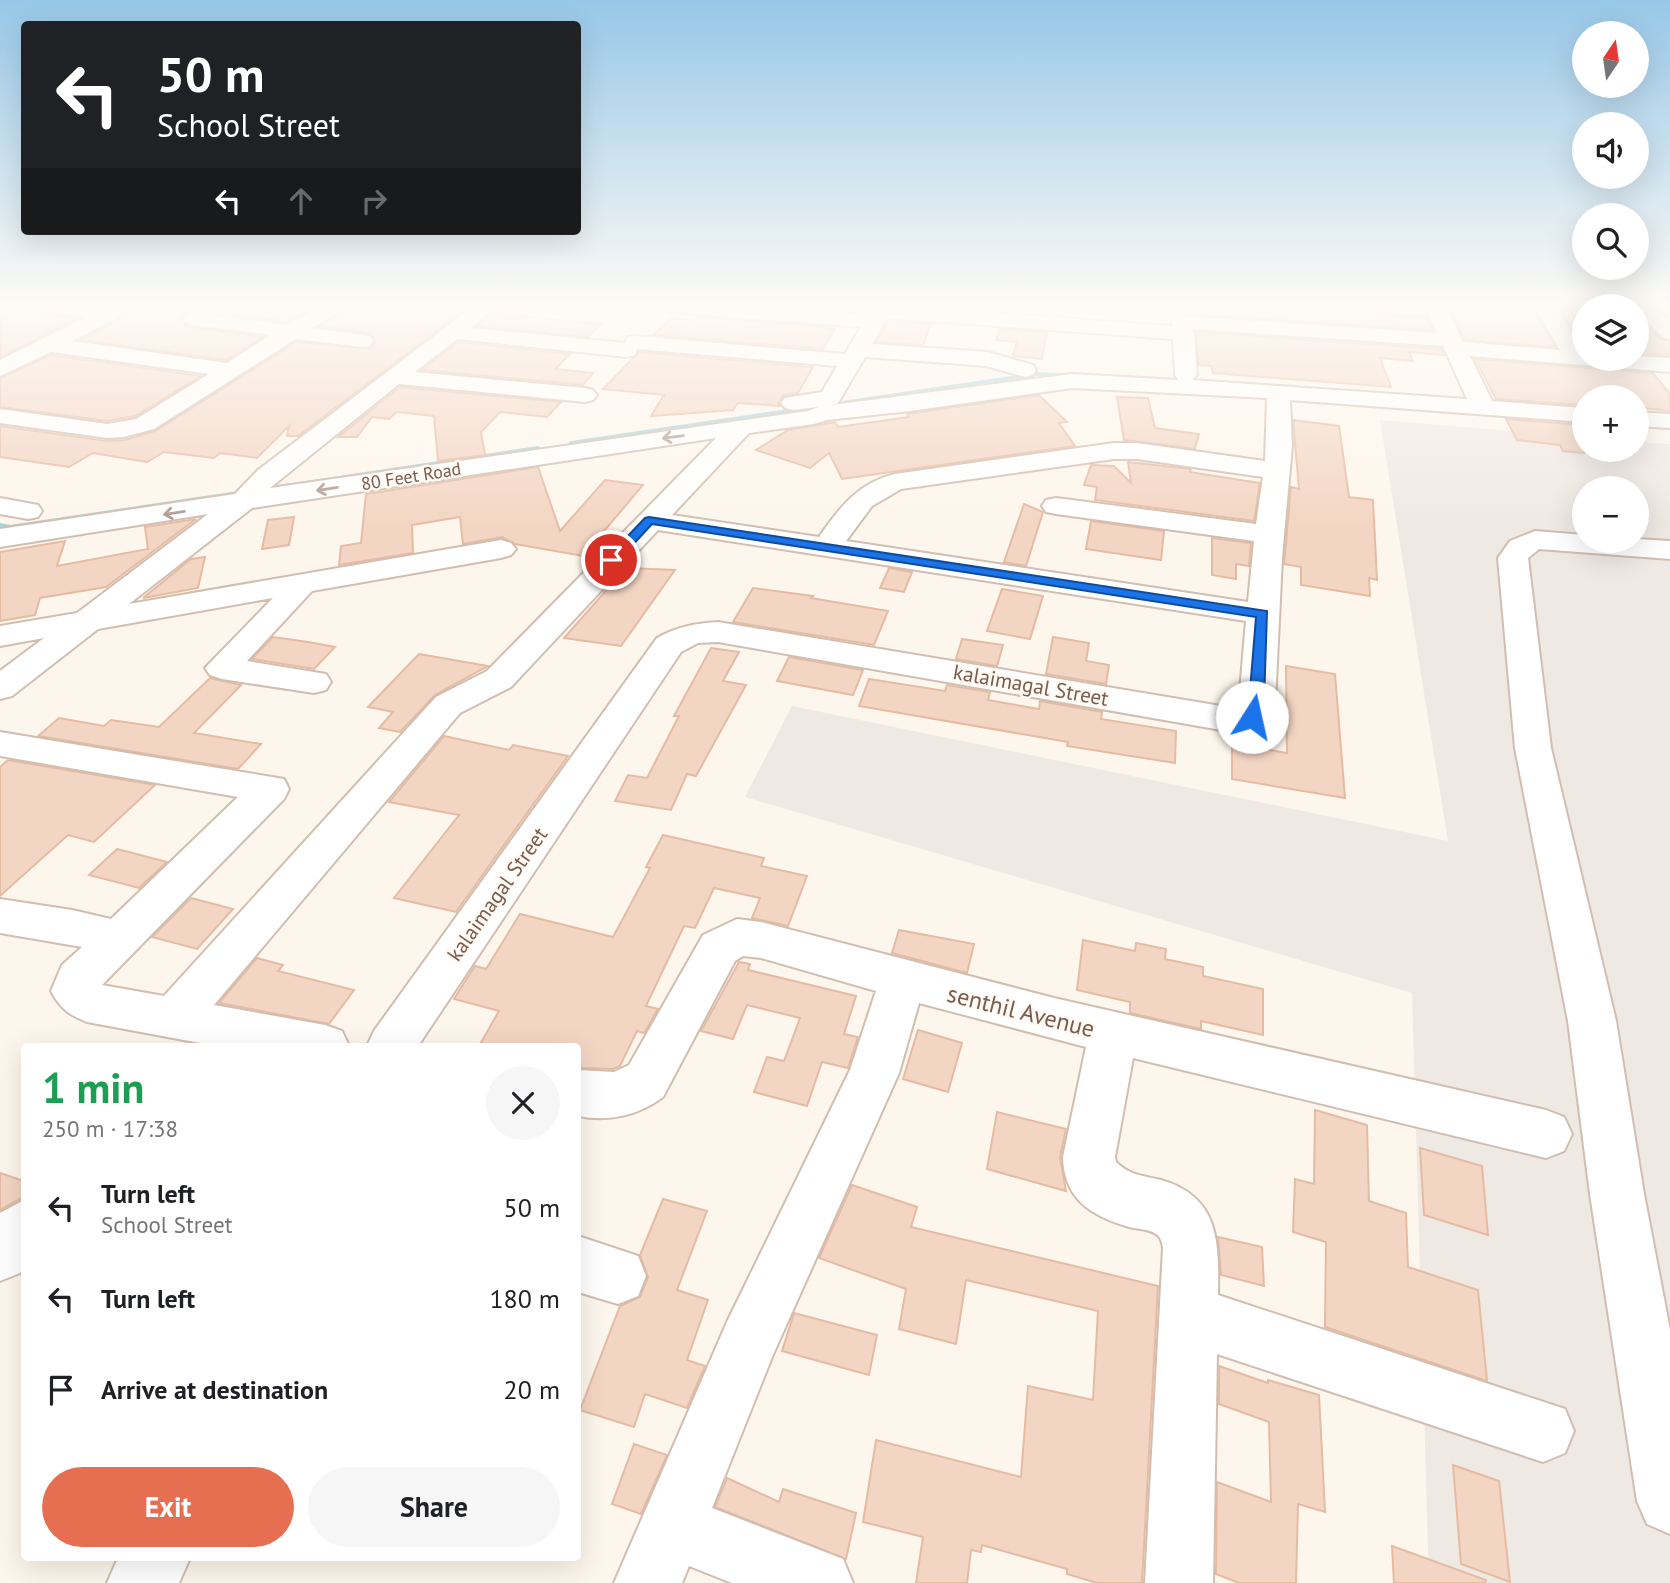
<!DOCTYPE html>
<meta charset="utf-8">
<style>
:root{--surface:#fff;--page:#f6f6f6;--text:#202124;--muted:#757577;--accent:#e76f51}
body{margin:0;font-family:"PT Sans",sans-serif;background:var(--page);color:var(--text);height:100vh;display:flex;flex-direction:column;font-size:26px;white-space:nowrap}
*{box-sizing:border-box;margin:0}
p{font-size:23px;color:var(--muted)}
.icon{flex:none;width:38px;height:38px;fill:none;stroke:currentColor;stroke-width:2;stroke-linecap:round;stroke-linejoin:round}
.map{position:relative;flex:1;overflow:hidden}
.panel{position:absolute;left:21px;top:1043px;width:560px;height:518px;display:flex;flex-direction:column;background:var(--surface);border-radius:7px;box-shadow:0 7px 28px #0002}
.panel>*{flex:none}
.top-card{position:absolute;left:21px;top:21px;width:560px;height:214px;border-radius:7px;box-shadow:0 7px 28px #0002;background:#202124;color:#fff;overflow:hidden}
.needle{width:46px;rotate:13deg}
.controls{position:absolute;left:1572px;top:21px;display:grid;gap:14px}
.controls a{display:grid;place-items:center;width:77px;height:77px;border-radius:50%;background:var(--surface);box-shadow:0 7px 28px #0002;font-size:35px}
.pin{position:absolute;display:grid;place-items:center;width:60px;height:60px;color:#fff;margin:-30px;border:4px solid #fff;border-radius:50%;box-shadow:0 2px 7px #0007}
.me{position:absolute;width:77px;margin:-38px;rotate:10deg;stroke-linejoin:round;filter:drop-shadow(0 0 5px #0008)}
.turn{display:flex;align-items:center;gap:24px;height:147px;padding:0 21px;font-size:32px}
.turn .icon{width:91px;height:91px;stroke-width:2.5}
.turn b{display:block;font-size:49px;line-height:60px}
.lanes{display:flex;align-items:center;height:66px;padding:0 21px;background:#0003;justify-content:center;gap:35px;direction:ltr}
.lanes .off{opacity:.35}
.round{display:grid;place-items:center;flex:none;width:74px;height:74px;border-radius:37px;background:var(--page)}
.summary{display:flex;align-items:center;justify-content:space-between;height:119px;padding:0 21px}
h1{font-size:42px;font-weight:700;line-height:52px;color:#1e9e55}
.action{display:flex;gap:14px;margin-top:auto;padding:14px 21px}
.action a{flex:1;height:80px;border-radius:42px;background:var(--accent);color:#fff;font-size:28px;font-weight:700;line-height:80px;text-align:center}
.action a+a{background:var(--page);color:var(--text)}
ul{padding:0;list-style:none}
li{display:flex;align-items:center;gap:21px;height:91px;padding:0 21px}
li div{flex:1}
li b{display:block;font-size:26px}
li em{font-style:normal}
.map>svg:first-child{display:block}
.industrial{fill:#efe9e4;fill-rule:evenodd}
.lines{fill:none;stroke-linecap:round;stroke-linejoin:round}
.stream{fill:#a5d3da;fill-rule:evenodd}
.building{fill:#f3d5c3;stroke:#e6bba3;stroke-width:2}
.minor-casing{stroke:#d1beb0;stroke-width:4}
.minor{fill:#fff;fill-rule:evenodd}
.oneway{stroke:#af9d94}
.route{fill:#1a73e8;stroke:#114b97;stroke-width:2}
.labels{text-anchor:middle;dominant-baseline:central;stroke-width:5;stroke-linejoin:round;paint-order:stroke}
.far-street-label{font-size:18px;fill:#7a5c4d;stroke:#fffaf3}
.street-label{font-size:21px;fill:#7a5c4d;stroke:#fffaf3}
.near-street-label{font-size:24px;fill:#7a5c4d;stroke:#fffaf3}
</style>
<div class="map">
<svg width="1670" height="1583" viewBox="0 0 1670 1583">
<rect width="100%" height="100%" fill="#fdf6ec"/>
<path class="industrial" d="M 1380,420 L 1584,437 L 1584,450 L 1636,450 L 1636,442 L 1670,444 L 1670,1583 L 1429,1583 L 1412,993 L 745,797 L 792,706 L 1448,841 ZM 1584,488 L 1636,488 L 1636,541 L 1584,541 Z"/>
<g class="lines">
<g class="stream">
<path d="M 1038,372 L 1076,374 L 1079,376 L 1076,378 L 1038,376 L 571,445 L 568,443 L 571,441 Z"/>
<path d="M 1243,382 L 1296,385 L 1299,387 L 1296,389 L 1241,385 L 1241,383 Z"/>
<path d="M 538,446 L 541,448 L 540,449 L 259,492 L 256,490 L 259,488 Z"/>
<path d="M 245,490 L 248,492 L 247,493 L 10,529 L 0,527 L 0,523 L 10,525 Z"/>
</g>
</g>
<g class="building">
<path d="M 0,306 L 32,306 L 37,313 L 78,318 L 0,357 Z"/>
<path d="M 105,306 L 316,306 L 287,322 L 194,310 L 185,313 L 181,319 L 186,326 L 263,337 L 226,360 L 81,340 L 118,320 L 122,316 L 117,307 Z"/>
<path d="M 346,306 L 470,306 L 298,436 L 287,436 L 289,426 L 257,458 L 220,453 L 214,458 L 164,452 L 147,462 L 93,453 L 69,467 L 0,457 L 0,426 L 107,441 L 125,440 L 155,431 L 297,342 L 370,349 L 375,342 L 370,333 L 319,326 L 341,312 Z"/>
<path d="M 1009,306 L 1034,306 L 1051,307 L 1050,315 L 1006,311 Z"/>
<path d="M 1192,306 L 1368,306 L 1372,312 L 1380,315 L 1427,318 L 1433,330 L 1185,314 L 1185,307 L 1192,308 Z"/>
<path d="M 1448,306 L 1504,308 L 1502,306 L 1531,306 L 1555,347 L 1465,340 Z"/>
<path d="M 1557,306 L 1584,306 L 1584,346 Z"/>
<path d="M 492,313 L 601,324 L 588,337 L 477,326 Z"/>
<path d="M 1636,316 L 1661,339 L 1670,341 L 1670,355 L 1636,353 Z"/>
<path d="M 699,317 L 806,325 L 835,329 L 823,349 L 653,335 L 671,318 L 697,320 Z"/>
<path d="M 888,321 L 931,324 L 923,345 L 876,342 Z"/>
<path d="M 1000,329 L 1047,332 L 1042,359 L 1013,356 L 1017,342 L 996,340 Z"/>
<path d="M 1196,332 L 1441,349 L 1444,355 L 1409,352 L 1413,361 L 1380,358 L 1391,387 L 1213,373 L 1211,366 L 1199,365 Z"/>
<path d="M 458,342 L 570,354 L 555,369 L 593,373 L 583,385 L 422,370 Z"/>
<path d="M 639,352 L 813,367 L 798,393 L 783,396 L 778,403 L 780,406 L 738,403 L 733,410 L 651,416 L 664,395 L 603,389 Z"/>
<path d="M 51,355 L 201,376 L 135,416 L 107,421 L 0,407 L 0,378 Z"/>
<path d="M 1475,359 L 1653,373 L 1670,394 L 1670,411 L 1636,407 L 1636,397 L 1584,397 L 1584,405 L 1496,399 Z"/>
<path d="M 400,387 L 561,402 L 547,417 L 500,412 L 481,432 L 485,455 L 438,461 L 434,416 L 397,412 L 389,419 L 372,417 L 357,437 L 338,437 Z"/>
<path d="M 1039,395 L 1067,422 L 1059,423 L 1075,446 L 842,479 L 829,453 L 810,468 L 756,450 L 788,430 L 835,422 L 838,427 L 909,417 L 907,414 Z"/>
<path d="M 1117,397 L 1148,398 L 1155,428 L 1199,434 L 1195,449 L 1124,440 Z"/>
<path d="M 1506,419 L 1584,425 L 1584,453 L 1563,451 L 1560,445 L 1517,440 Z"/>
<path d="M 1293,420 L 1339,426 L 1349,497 L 1373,500 L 1377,580 L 1369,578 L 1370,596 L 1301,585 L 1301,567 L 1284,564 L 1291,487 L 1299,489 Z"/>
<path d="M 1128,462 L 1191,469 L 1190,472 L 1260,483 L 1254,521 L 1095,500 L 1097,487 L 1084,485 L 1091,465 L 1114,466 L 1131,483 Z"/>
<path d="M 538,467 L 560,531 L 605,480 L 643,485 L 583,556 L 515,544 L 502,537 L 463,544 L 460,517 L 412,525 L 413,553 L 339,565 L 341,546 L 361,543 L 366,494 Z"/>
<path d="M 1024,504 L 1043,512 L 1026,566 L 1004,562 Z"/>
<path d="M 294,517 L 289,545 L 262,549 L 268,520 Z"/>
<path d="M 196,519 L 106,587 L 40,598 L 35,615 L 0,621 L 0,552 L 65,541 L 57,566 L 148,549 L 145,527 Z"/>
<path d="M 1091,521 L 1164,531 L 1161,560 L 1086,549 Z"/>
<path d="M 1212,538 L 1251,543 L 1249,566 L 1236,564 L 1236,579 L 1212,575 Z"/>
<path d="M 205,557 L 198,588 L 143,598 L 191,559 Z"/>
<path d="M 626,568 L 675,570 L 621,646 L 564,638 Z"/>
<path d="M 889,568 L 912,572 L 904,592 L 880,588 Z"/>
<path d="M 753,588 L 813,596 L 811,598 L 888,611 L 874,645 L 733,622 Z"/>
<path d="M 1002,589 L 1043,596 L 1030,639 L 987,631 Z"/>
<path d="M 273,637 L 308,642 L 335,647 L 314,669 L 252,659 Z"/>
<path d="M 1053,637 L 1089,643 L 1086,661 L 1109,665 L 1106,684 L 1046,674 Z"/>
<path d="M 962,639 L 1003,645 L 997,666 L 956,659 Z"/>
<path d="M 711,648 L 739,652 L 723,681 L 746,685 L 696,776 L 687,774 L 671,810 L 615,801 L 628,775 L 647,778 L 679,716 L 674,716 Z"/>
<path d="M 419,654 L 488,666 L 435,695 L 400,732 L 379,728 L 393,712 L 368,707 Z"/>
<path d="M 789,657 L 863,670 L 853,695 L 777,681 Z"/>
<path d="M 1286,666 L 1335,674 L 1345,798 L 1232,779 L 1232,743 L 1287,753 Z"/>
<path d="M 210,678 L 241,685 L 194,733 L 261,744 L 238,769 L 38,736 L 59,718 L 104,726 L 111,720 L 159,727 Z"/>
<path d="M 869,679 L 945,691 L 947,685 L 990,692 L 988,700 L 1039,709 L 1040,701 L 1102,712 L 1101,719 L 1176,731 L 1175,763 L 1067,746 L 1068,742 L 859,706 Z"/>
<path d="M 444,736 L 509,750 L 513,745 L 568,756 L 456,912 L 394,898 L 459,815 L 389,802 Z"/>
<path d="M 8,760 L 155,785 L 94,842 L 68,835 L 0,896 L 0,767 Z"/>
<path d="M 663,835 L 764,858 L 761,866 L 807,876 L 788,926 L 752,918 L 760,898 L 714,888 L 695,928 L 684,926 L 646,1006 L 658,1009 L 644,1033 L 637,1031 L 620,1066 L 613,1069 L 578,1068 L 578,1046 L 479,1046 L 499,1011 L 454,999 L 475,966 L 486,969 L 520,914 L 613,937 L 650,868 L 646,867 Z"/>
<path d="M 117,849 L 167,862 L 139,888 L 89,875 Z"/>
<path d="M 191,898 L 233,909 L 197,949 L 152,937 Z"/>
<path d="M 899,930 L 974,944 L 967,973 L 892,953 Z"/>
<path d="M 1083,940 L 1135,951 L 1136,943 L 1166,949 L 1165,959 L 1203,967 L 1203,976 L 1263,989 L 1263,1035 L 1201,1021 L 1201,1029 L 1130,1013 L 1130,1002 L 1077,990 Z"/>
<path d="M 257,958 L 283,965 L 278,971 L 354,990 L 329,1024 L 219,1003 Z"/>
<path d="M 739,962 L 750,964 L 748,970 L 856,996 L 844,1034 L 858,1037 L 848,1068 L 822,1062 L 807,1106 L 754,1092 L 767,1057 L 784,1061 L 800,1018 L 747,1005 L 733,1039 L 701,1031 Z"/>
<path d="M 918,1030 L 962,1043 L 948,1092 L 903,1079 Z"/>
<path d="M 1315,1110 L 1367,1125 L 1369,1201 L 1406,1213 L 1408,1267 L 1478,1290 L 1487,1381 L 1325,1327 L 1326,1242 L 1293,1232 L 1295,1179 L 1314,1184 Z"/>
<path d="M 997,1112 L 1066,1129 L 1060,1157 L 1066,1191 L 987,1169 Z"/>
<path d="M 1420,1148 L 1482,1166 L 1488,1235 L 1424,1215 Z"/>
<path d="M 0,1173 L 24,1181 L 24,1194 L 20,1199 L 0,1210 Z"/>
<path d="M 852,1185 L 917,1207 L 911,1227 L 1158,1286 L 1142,1583 L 1097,1583 L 1067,1574 L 1067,1569 L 982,1545 L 981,1552 L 971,1550 L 967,1583 L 916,1583 L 923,1537 L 863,1522 L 876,1440 L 1021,1477 L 1028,1386 L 1093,1400 L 1098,1311 L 966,1280 L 956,1344 L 899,1329 L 906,1289 L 819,1258 Z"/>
<path d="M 663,1199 L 707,1211 L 677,1290 L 708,1300 L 687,1360 L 705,1366 L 687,1408 L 645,1394 L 634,1427 L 580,1410 L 620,1306 L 640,1297 L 648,1277 L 640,1255 Z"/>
<path d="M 1218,1237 L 1262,1247 L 1264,1286 L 1221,1275 Z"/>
<path d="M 794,1313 L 877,1335 L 869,1375 L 782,1351 Z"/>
<path d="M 1219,1366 L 1268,1383 L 1268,1380 L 1319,1395 L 1325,1512 L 1298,1504 L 1296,1583 L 1239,1583 L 1216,1574 L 1217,1482 L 1271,1502 L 1269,1422 L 1219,1404 Z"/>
<path d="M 634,1444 L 667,1455 L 641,1514 L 612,1504 Z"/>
<path d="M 1453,1465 L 1499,1481 L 1510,1582 L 1461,1564 Z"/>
<path d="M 727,1478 L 779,1502 L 783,1489 L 856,1513 L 846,1559 L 715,1507 Z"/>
<path d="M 1392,1546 L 1486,1580 L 1485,1583 L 1394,1583 Z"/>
</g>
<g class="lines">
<g class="minor-casing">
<g id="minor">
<path d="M 34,306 L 90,306 L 117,310 L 120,314 L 117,318 L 72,341 L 227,363 L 271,335 L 194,325 L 187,323 L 184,319 L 187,315 L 194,313 L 288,325 L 320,306 L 343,306 L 340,310 L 312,328 L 362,335 L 370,336 L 373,341 L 370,346 L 362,347 L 296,339 L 154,429 L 124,437 L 107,438 L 0,423 L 0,409 L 107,424 L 136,419 L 209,374 L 51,352 L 0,376 L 0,360 L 87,317 L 37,310 Z"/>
<path d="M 474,306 L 496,306 L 471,328 L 625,343 L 627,337 L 635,336 L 845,354 L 861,327 L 670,312 L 663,310 L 660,306 L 742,306 L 868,315 L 874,306 L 894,306 L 1173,326 L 1171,322 L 1174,318 L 1181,316 L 1437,333 L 1429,315 L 1381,312 L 1374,310 L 1371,306 L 1445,306 L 1463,342 L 1560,350 L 1534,306 L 1554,306 L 1584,351 L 1584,359 L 1636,359 L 1636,356 L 1670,358 L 1670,372 L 1470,356 L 1492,401 L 1584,408 L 1584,422 L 1290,400 L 1292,446 L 1282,558 L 1275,703 L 1265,725 L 1227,731 L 718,642 L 698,643 L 681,652 L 418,1046 L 367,1046 L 374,1031 L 657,638 C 676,627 697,623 718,622 L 1227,707 L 1238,706 L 1239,703 L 1246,621 L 658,530 L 511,687 L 460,713 L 214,1005 L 325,1025 L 342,1031 L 349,1046 L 216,1046 L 87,1022 C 69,1015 60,1008 51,991 L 62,965 L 82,947 L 0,933 L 0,899 L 72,910 L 111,919 L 238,797 L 0,756 L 0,732 L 284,779 L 289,789 L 284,799 L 102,985 L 164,996 L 436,697 L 487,671 L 716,438 L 252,508 L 129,604 L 501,540 L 511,543 L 516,549 L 511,555 L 501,558 L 312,591 L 247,661 L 326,674 L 331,682 L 326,690 L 314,693 L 222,679 L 210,675 L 205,668 L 273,598 L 98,629 L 12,696 L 0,699 L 0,671 L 44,638 L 0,646 L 0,626 L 77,613 L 208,514 L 0,547 L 0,529 L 235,494 L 258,470 ZM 887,318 L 1173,339 L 1175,375 L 1178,380 L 1072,374 L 831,405 L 838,403 L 865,357 L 986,366 L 1025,377 L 1033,375 L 1036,370 L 1033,365 L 988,352 L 872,344 ZM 1191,329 L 1443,346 L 1467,399 L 1192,380 L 1197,375 L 1194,333 ZM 457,339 L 627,357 L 635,355 L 637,349 L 837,366 L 822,392 L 785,398 L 781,403 L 785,408 L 793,410 L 818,407 L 808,411 L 270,488 L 399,384 L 585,402 L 593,400 L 597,395 L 593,390 L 585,388 L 415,372 ZM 1072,388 L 1267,398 L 1265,461 L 1137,443 L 1114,443 L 895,474 C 858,483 840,507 819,537 L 672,515 L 749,433 L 814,424 L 827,420 L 910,411 ZM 1114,459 L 1137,459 L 1263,477 L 1256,524 L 1056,498 L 1046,500 L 1042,506 L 1046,512 L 1056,514 L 1254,541 L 1248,602 L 846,541 L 872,506 L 901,489 Z"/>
<path d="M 1632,306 L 1653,306 L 1670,321 L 1670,339 L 1663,337 L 1636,312 L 1636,306 Z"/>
<path d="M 1636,412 L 1670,414 L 1670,428 L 1636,426 Z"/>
<path d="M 0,498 L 38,505 L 42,511 L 38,517 L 28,519 L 0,514 Z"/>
<path d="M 1535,531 L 1584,535 L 1584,541 L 1636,539 L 1670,541 L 1670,559 L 1539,549 L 1528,558 L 1551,748 L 1616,1021 L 1644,1194 L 1670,1330 L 1670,1534 L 1647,1524 L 1637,1501 L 1590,1194 L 1568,1021 L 1515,748 L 1498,558 L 1510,541 Z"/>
<path d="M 737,919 L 761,922 L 1054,998 L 1546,1110 L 1564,1117 L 1572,1134 L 1564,1151 L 1546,1158 L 1133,1058 L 1115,1157 L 1116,1162 C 1131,1176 1141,1175 1161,1180 C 1220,1197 1219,1243 1218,1295 L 1565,1409 L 1574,1431 L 1565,1453 L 1543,1462 L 1217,1354 L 1213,1583 L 1145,1583 L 1163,1248 C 1162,1242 1161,1237 1156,1234 C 1149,1229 1137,1229 1129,1227 C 1091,1216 1064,1199 1063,1157 L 1086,1047 L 919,1003 L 899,1073 L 772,1357 L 712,1508 L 843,1559 L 853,1583 L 732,1583 L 689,1566 L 682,1583 L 614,1583 L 727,1322 L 850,1070 L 876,991 L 761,958 L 743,956 L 735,961 L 663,1097 C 638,1116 608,1122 578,1116 L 578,1070 L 614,1072 L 629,1065 L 703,935 Z"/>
<path d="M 24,1200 L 24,1268 L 20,1273 L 0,1281 L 0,1213 Z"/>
<path d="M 578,1236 L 638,1256 L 646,1276 L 638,1296 L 618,1304 L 578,1292 Z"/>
<path d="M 118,1558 L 190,1558 L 179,1583 L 107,1583 Z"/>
</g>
</g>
<use href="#minor" class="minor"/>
</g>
<defs><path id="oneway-shaft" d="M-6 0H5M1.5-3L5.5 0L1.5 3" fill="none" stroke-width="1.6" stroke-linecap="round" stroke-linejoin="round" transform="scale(1.75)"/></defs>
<g class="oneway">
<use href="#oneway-shaft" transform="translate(673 437) rotate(173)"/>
<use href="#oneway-shaft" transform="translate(327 489) rotate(171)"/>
<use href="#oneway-shaft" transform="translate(174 513) rotate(171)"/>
</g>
<linearGradient id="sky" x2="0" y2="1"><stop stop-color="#97c7e8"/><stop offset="0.58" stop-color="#fefbf6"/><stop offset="1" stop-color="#fefbf6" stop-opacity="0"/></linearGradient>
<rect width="1670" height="527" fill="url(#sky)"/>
<path class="route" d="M 649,517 L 1267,611 L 1264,703 L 1260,717 L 1252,722 L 1245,717 L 1249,703 L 1256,617 L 652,524 L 616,563 L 607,563 L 607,558 L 645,518 Z"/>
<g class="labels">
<g class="far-street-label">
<text transform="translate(411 476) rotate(-9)">80 Feet Road</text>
</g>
<g class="street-label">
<text transform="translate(1031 685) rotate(10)">kalaimagal Street</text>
<text transform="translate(497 894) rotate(-55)">kalaimagal Street</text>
</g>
<g class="near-street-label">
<text transform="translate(1021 1011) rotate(14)">senthil Avenue</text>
</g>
</g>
</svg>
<div class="controls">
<a><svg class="needle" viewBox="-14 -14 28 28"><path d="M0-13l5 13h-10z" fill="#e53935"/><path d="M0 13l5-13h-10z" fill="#757577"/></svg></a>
<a><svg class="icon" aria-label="sound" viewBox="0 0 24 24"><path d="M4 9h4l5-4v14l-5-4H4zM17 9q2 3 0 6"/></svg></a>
<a><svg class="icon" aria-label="search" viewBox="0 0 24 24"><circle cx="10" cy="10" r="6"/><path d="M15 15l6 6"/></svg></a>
<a><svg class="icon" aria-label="layers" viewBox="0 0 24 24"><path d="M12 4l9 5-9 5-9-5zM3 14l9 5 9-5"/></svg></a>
<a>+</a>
<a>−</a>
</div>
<div class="pin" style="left:611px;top:560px;background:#d93025"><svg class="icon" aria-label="arrive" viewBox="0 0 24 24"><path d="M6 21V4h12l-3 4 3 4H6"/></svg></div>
<svg class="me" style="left:1252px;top:717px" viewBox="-20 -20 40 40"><circle r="19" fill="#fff"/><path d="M0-13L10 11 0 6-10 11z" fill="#1a73e8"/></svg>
<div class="top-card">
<div class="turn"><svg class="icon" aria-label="left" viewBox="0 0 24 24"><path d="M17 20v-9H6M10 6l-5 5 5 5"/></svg><div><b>50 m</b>School Street</div></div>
<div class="lanes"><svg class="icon" aria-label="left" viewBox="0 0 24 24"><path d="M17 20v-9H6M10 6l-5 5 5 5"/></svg><svg class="icon off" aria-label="ahead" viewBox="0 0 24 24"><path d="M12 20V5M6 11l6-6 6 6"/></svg><svg class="icon off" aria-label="right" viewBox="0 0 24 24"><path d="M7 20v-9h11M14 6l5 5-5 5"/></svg></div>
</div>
<section class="panel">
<div class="summary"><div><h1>1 min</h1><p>250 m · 17:38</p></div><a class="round"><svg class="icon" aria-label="close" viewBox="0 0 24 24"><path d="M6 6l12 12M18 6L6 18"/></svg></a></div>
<ul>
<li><svg class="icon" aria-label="left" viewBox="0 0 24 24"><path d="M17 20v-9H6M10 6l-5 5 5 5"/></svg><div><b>Turn left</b><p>School Street</p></div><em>50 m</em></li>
<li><svg class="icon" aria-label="left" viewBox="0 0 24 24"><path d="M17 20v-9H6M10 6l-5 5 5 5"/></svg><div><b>Turn left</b></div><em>180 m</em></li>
<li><svg class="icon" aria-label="arrive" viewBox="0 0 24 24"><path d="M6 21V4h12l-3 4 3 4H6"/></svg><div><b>Arrive at destination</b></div><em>20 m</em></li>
</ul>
<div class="action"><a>Exit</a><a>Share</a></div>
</section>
</div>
